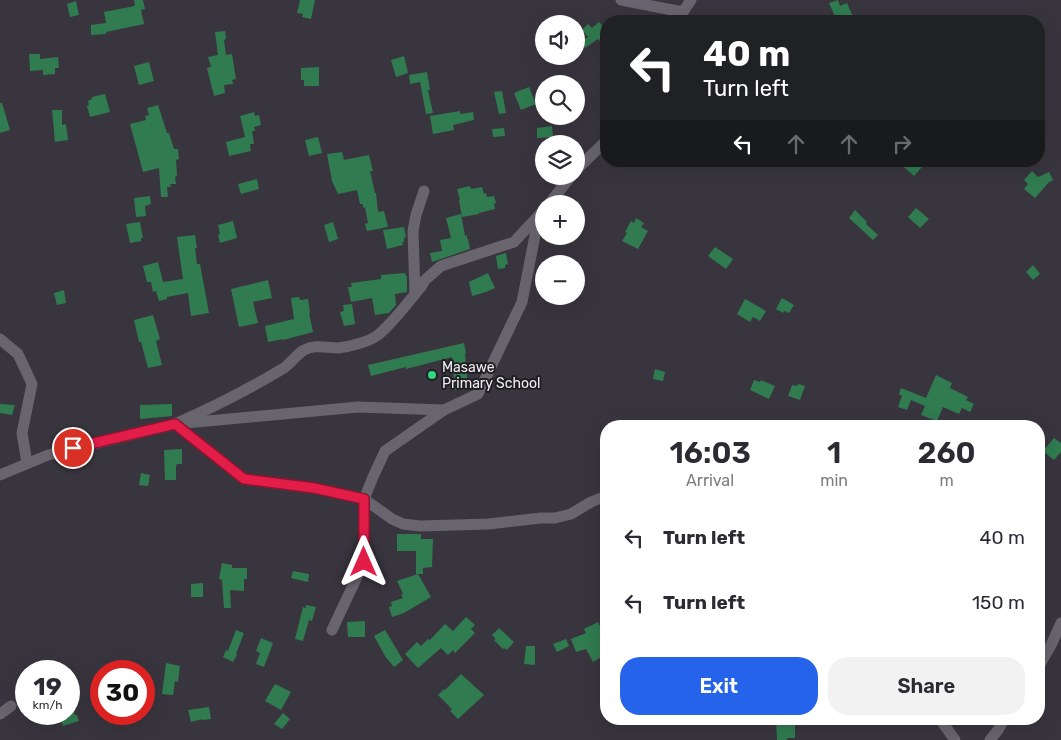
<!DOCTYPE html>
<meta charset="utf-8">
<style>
:root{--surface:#fff;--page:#f2f2f3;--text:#2b2b33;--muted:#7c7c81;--accent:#2563eb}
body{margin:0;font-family:Rubik,sans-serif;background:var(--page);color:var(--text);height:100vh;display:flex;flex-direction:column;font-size:19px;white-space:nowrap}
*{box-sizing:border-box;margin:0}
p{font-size:16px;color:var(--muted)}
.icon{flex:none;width:28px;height:28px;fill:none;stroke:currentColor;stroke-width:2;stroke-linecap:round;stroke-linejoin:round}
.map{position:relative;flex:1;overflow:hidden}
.panel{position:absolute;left:600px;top:420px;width:445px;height:305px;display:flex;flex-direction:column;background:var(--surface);border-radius:20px;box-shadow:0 5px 20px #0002}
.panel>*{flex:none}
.hud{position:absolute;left:600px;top:15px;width:445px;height:152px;border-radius:20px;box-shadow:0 5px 20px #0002;background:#202124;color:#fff;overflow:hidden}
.fabs{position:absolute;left:535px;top:15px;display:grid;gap:10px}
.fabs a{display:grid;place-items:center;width:50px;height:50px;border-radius:50%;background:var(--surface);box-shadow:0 5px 20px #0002;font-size:25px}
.speed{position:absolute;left:15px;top:660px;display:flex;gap:10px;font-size:25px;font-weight:700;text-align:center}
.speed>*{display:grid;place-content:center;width:65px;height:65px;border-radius:50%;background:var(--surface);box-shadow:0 5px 20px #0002;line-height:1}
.speed small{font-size:12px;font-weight:400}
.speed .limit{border:8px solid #d22;background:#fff;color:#111}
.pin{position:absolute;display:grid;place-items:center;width:42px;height:42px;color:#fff;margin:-21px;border:2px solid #fff;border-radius:50%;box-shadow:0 1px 5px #0007}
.me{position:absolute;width:55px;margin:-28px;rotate:0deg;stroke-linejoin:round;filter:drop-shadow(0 0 4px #0008)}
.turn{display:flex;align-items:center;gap:18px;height:105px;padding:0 20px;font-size:22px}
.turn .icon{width:65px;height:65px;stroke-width:2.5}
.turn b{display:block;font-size:35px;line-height:42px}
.lanes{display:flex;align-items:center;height:48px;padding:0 20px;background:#0003;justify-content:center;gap:25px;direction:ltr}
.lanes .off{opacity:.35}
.eta{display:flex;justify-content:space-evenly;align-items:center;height:85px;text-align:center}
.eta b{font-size:30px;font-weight:600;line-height:35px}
.cta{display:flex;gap:10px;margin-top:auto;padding:10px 20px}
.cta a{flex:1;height:58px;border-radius:20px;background:var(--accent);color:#fff;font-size:20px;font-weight:600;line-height:58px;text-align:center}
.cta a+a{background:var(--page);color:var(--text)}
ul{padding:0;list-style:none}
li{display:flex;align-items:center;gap:15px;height:65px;padding:0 20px}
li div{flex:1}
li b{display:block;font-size:19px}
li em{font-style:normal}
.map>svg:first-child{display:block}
.building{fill:#307b50}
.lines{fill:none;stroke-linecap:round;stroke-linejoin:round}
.minor{stroke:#69656f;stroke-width:11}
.route-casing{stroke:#92132f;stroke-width:12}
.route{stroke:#e11d48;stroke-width:9}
.poi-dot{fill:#30d883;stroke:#1f1e22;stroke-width:2}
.labels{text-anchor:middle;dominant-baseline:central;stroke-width:4;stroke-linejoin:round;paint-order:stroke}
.poi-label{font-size:14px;fill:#efedf2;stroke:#1f1e22;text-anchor:start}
</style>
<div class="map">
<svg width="1061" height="740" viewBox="0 0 1061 740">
<rect width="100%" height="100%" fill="#39353e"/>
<g class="building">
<path d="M 134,0 L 143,0 L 145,9 L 141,10 L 144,24 L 106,32 L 106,34 L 91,35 L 91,25 L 106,23 L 104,12 L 135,6 Z"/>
<path d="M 300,0 L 315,0 L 311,19 L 302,17 L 303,14 L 297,13 Z"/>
<path d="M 838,0 L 840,6 L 847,3 L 855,21 L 837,21 L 829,3 Z"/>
<path d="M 76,1 L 79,15 L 70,17 L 67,4 Z"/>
<path d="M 599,22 L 606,30 L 606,37 L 601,42 L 598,39 L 585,48 L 581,41 L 588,37 L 582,30 L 588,24 L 592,28 Z"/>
<path d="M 225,31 L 226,39 L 224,40 L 226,55 L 232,54 L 236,79 L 232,80 L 233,84 L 224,85 L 225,93 L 214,96 L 207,68 L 211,67 L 208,57 L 218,55 L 215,32 Z"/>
<path d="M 29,54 L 40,54 L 40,59 L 58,57 L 59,68 L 55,68 L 55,74 L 43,75 L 43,70 L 30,71 Z"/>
<path d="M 404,56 L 408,73 L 396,77 L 391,60 Z"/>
<path d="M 149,62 L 154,81 L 139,85 L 134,66 Z"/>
<path d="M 319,67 L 319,86 L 304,86 L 304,80 L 301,80 L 301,68 Z"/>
<path d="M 427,72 L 430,90 L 428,90 L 433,113 L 426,114 L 420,82 L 410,84 L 409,75 Z"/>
<path d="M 529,87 L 536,104 L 521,110 L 514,93 Z"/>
<path d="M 502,91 L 506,113 L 499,114 L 494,92 Z"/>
<path d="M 105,94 L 110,112 L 90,117 L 87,106 L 89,105 L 88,101 L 92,99 L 92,97 Z"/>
<path d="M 0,103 L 2,103 L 10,130 L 0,133 Z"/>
<path d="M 158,105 L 167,133 L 169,133 L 174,149 L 178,149 L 179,159 L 176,160 L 177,176 L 175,177 L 176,184 L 170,184 L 171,187 L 167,187 L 168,197 L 161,197 L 159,168 L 143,172 L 130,124 L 146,120 L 145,116 L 149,115 L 147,108 Z"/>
<path d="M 52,110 L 62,110 L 62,125 L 66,124 L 68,140 L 55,142 Z"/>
<path d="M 460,111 L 460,114 L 473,112 L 474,120 L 453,125 L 454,130 L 433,134 L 430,116 Z"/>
<path d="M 254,112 L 255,116 L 259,115 L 261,125 L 254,127 L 255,131 L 252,131 L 254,144 L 250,144 L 251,151 L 229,156 L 226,142 L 245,137 L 240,116 Z"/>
<path d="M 552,126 L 553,137 L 537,138 L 537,128 Z"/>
<path d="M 504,128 L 505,136 L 493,137 L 492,129 Z"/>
<path d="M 318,137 L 322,153 L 309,156 L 305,140 Z"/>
<path d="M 342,152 L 344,160 L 369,155 L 373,171 L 370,171 L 375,193 L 376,193 L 378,212 L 384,211 L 388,227 L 367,231 L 365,224 L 368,223 L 365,207 L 363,208 L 363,204 L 360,204 L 357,190 L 338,194 L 332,181 L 327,154 Z"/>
<path d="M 897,161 L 916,161 L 922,167 L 914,176 Z"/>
<path d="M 1032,171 L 1038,177 L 1049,172 L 1053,180 L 1049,182 L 1035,198 L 1024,189 L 1028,184 L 1024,180 Z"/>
<path d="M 257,179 L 259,189 L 241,194 L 238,184 Z"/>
<path d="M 470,186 L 471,189 L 482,187 L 484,194 L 486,193 L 487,197 L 494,196 L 496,203 L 494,204 L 495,209 L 479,213 L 479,214 L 462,217 L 459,200 L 460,200 L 457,189 Z"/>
<path d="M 150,196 L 151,204 L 145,206 L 146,216 L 136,217 L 134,198 Z"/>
<path d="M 916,208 L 929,219 L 920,228 L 908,217 Z"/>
<path d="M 855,210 L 867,222 L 866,224 L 878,235 L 873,240 L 849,218 Z"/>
<path d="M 461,214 L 465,236 L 467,235 L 467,239 L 468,239 L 470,249 L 432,262 L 430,253 L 442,251 L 440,240 L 451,238 L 446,218 Z"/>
<path d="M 636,218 L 644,223 L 641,227 L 648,231 L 638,249 L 622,241 L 627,233 L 625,232 L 631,221 L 634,223 Z"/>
<path d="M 233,221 L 237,238 L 220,243 L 218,235 L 220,234 L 218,225 Z"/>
<path d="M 140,222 L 143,238 L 141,238 L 141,241 L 130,243 L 126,224 Z"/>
<path d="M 333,222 L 338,239 L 329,242 L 324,225 Z"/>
<path d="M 404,227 L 406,237 L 404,238 L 404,242 L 402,242 L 403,245 L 387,249 L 383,230 Z"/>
<path d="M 195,235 L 197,248 L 195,248 L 197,264 L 200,264 L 209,313 L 191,316 L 188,293 L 167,297 L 167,299 L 159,301 L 156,291 L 153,292 L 151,282 L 147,282 L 143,266 L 158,262 L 163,282 L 183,279 L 177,237 Z"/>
<path d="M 715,247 L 733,259 L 726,269 L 708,256 Z"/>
<path d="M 506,253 L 508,264 L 505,265 L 505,268 L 498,269 L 496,256 Z"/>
<path d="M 1033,265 L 1040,274 L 1033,280 L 1026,272 Z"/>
<path d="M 405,273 L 406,276 L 407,276 L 407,292 L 395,294 L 396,305 L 389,313 L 375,315 L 372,298 L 351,302 L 348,287 L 352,287 L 351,283 L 381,279 L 381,275 Z"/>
<path d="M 488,273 L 495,288 L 486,292 L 472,296 L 469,282 Z"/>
<path d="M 268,280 L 272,298 L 253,302 L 258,323 L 239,327 L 231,289 Z"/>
<path d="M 64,290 L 66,303 L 57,305 L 54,293 Z"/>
<path d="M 299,297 L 300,300 L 308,299 L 310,313 L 309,313 L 313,332 L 283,340 L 283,339 L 268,342 L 265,326 L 294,319 L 291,298 Z"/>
<path d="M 782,298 L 794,305 L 789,313 L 784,311 L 783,313 L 776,309 Z"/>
<path d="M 745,299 L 766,311 L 760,321 L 753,317 L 750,322 L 737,314 Z"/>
<path d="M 352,304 L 355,324 L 344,326 L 340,312 L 344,311 L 343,305 Z"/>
<path d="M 153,315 L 160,339 L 156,341 L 162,365 L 148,368 L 141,342 L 139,342 L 134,320 Z"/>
<path d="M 464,343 L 466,353 L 465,353 L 468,389 L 455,390 L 452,357 L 406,369 L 406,367 L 371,376 L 368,365 Z"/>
<path d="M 655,369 L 665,372 L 663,381 L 653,379 Z"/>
<path d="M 936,375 L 952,383 L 950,388 L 968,397 L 966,400 L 974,404 L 970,412 L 962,408 L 959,414 L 943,407 L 937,421 L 921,415 L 925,406 L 911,400 L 907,410 L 898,407 L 902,396 L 899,394 L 901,388 L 926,398 Z"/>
<path d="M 754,380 L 760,382 L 761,380 L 775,386 L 769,399 L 750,390 Z"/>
<path d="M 798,384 L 805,386 L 800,400 L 788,396 L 792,385 L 797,386 Z"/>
<path d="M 0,404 L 15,405 L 12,415 L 0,413 Z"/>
<path d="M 172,404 L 172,416 L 140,419 L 140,405 Z"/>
<path d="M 1054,438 L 1061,443 L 1061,452 L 1054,460 L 1043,451 Z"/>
<path d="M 182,449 L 182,464 L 177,464 L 176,466 L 176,480 L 165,480 L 164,450 Z"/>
<path d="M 141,473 L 150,475 L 148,486 L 139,485 Z"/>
<path d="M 397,534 L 421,534 L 421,539 L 433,539 L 432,567 L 423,568 L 423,574 L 416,574 L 416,551 L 397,551 Z"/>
<path d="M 222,563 L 232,565 L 232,568 L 247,568 L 247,579 L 244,579 L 244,591 L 230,590 L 231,608 L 224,608 L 222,580 L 219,579 Z"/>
<path d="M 293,571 L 309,574 L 308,582 L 291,578 Z"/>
<path d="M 418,574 L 431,597 L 404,613 L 392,617 L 389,607 L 392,606 L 391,602 L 403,598 L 401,595 L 403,594 L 397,581 Z"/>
<path d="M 203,583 L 203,597 L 191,597 L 191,584 Z"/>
<path d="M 306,605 L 316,607 L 312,621 L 309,620 L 303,641 L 295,639 L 303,607 L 306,608 Z"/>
<path d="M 466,617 L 475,625 L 471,629 L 475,633 L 455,653 L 453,650 L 448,655 L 441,648 L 418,668 L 405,654 L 417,642 L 421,646 L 428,639 L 430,640 L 445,624 L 453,631 Z"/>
<path d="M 365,621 L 365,637 L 348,637 L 347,622 Z"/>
<path d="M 598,622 L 606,638 L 606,654 L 593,662 L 586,649 L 576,652 L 571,639 L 586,633 L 584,629 Z"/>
<path d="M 499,628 L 514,642 L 507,650 L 504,648 L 503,649 L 494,640 L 496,639 L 492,635 Z"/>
<path d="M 236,630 L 244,633 L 236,654 L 237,655 L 233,662 L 223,657 L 226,650 L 228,651 Z"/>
<path d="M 385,630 L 403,660 L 394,667 L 385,656 L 374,636 Z"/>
<path d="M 261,638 L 273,643 L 264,667 L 256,664 L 260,653 L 256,651 Z"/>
<path d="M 566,639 L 569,646 L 557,652 L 553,644 Z"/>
<path d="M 526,646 L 535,646 L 535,665 L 524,664 Z"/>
<path d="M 166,663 L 180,666 L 178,682 L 175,681 L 173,695 L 162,694 Z"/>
<path d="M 461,674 L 484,695 L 458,719 L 450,711 L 452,709 L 438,695 L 444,689 L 445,690 Z"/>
<path d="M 275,684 L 291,692 L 281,710 L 265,701 Z"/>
<path d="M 69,699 L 70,699 L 75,715 L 77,715 L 79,721 L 63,726 L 59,714 L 69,714 Z"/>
<path d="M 209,707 L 211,719 L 203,720 L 203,719 L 191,722 L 188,710 Z"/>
<path d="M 283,713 L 290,719 L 282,729 L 274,724 Z"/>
<path d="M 776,719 L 795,719 L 795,738 L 787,738 L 787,740 L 777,740 Z"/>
</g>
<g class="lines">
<g class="minor">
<path d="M 621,0 L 683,12"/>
<path d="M 679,21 L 683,12 L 691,0"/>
<path d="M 576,170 L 606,141"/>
<path d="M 549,204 L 571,176"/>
<path d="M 544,210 L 514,242 L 441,266 L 425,280 L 421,287 C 408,302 393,323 378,335 C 369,342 348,347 338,348 C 326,348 315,344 304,350 C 296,355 291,363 284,368 C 249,389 212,408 175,424 L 244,479 L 314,488 L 364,499 L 392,519 L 403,524 L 420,526 L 489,524 L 541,518 L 555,518 L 571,514 L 591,502 L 606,496"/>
<path d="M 415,294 L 413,231 L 416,215 L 424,191"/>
<path d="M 0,339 L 18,354 L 32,384 L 22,433 L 27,463"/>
<path d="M 0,475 L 48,455 L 175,424 L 358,407 L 444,410"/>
<path d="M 332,630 L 364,562 L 364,499 L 373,477 L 385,451 L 444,410 L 478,394 L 522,302 L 539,215"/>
<path d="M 1039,666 L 1051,645 L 1061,623"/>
<path d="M 0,714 L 11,706"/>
<path d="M 940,719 L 955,740"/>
<path d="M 990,740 L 998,730 L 1004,719"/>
</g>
</g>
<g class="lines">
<g class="route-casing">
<path id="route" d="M 73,448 L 175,424 L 244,479 L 314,488 L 364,499 L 364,562"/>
</g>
<use href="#route" class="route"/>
</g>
<circle class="poi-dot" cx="432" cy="375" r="5"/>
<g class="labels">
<g class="poi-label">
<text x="442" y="367">Masawe<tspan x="442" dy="16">Primary School</tspan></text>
</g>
</g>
</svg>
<div class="fabs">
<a><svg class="icon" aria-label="sound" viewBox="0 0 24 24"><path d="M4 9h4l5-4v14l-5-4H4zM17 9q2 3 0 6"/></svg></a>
<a><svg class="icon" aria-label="search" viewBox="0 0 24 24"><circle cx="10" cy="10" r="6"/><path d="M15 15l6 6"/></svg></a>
<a><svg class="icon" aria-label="layers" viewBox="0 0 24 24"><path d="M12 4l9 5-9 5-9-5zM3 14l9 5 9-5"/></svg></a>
<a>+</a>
<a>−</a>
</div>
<div class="speed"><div>19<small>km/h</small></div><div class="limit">30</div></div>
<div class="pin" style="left:73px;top:448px;background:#d93025"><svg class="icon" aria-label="arrive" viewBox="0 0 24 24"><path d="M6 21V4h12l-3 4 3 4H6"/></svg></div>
<svg class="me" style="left:364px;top:562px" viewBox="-20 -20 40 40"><path d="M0-17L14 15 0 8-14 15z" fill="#e11d48" stroke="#fff" stroke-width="4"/></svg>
<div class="hud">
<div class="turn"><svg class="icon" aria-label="left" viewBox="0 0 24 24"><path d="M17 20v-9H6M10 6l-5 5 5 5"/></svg><div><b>40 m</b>Turn left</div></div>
<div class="lanes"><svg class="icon" aria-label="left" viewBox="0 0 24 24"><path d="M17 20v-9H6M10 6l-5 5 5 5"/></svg><svg class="icon off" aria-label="ahead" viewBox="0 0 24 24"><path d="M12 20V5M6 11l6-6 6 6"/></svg><svg class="icon off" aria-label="ahead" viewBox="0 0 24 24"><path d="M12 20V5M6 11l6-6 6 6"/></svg><svg class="icon off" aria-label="right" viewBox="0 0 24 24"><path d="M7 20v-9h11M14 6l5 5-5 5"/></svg></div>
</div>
<section class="panel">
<div class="eta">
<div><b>16:03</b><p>Arrival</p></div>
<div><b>1</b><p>min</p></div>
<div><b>260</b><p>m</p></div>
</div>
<ul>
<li><svg class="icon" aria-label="left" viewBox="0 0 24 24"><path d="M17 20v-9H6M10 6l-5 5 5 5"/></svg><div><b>Turn left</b></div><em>40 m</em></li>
<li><svg class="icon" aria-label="left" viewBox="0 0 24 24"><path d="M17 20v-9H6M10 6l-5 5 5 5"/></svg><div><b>Turn left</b></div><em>150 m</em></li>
</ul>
<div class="cta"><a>Exit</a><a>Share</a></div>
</section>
</div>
